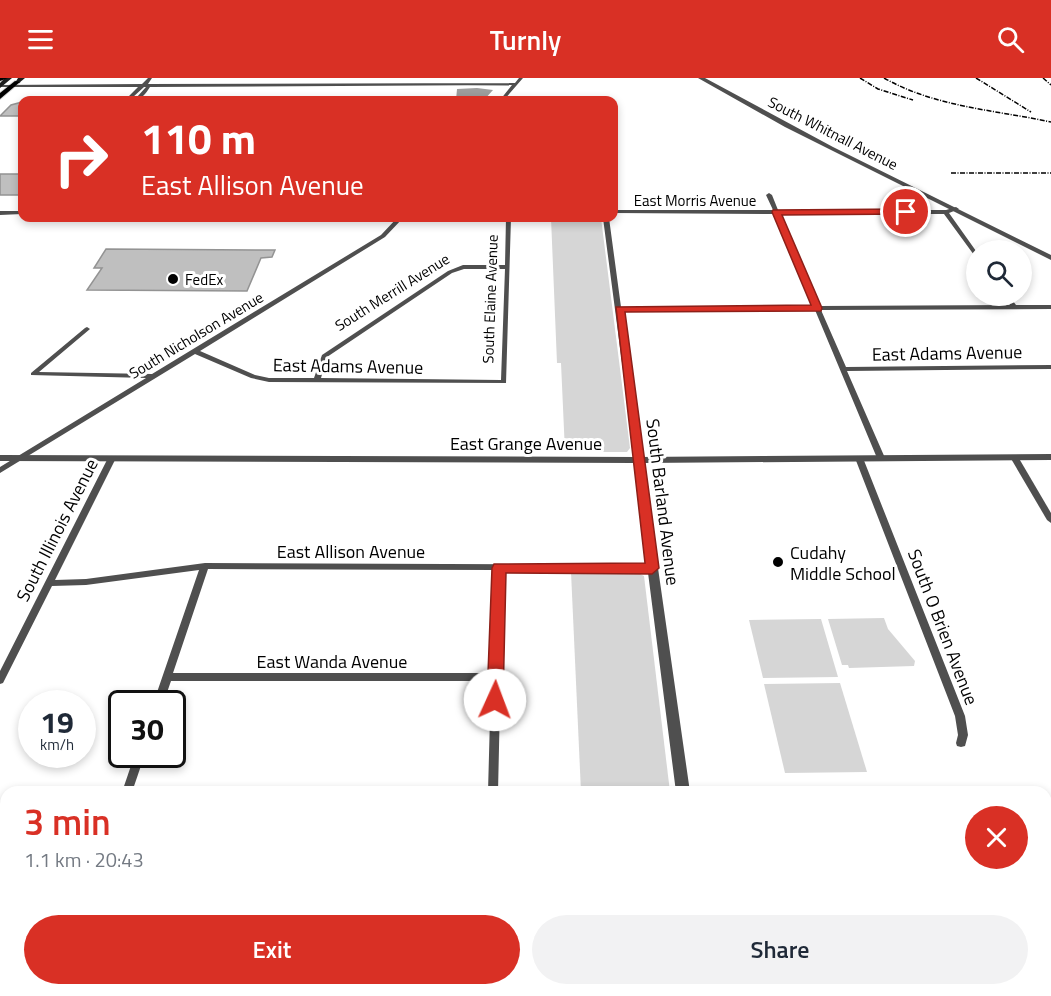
<!DOCTYPE html>
<meta charset="utf-8">
<style>
:root{--surface:#fff;--page:#f2f2f3;--text:#1f2937;--muted:#747a83;--accent:#d93025}
body{margin:0;font-family:"Titillium Web",sans-serif;background:var(--page);color:var(--text);height:100vh;display:flex;flex-direction:column;font-size:22px;white-space:nowrap}
*{box-sizing:border-box;margin:0}
p{font-size:20px;color:var(--muted)}
.icon{flex:none;width:33px;height:33px;fill:none;stroke:currentColor;stroke-width:2;stroke-linecap:round;stroke-linejoin:round}
.map{position:relative;flex:1;overflow:hidden}
.sheet{position:absolute;left:0px;top:708px;width:1052px;height:210px;display:flex;flex-direction:column;background:var(--surface);border-radius:18px 18px 0 0;box-shadow:0 3px 9px #0003}
.sheet>*{flex:none}
.guide{position:absolute;left:18px;top:18px;width:600px;height:126px;border-radius:12px;box-shadow:0 3px 9px #0003;background:#d93025;color:#fff;overflow:hidden}
.controls{position:absolute;left:966px;top:162px;display:grid;gap:12px}
.controls a{display:grid;place-items:center;width:66px;height:66px;border-radius:50%;background:var(--surface);box-shadow:0 3px 9px #0003;font-size:30px}
.speed{position:absolute;left:18px;top:612px;display:flex;gap:12px;font-size:30px;font-weight:700;text-align:center}
.speed>*{display:grid;place-content:center;width:78px;height:78px;border-radius:50%;background:var(--surface);box-shadow:0 3px 9px #0003;line-height:1}
.speed small{font-size:15px;font-weight:400}
.speed .limit{border:3px solid #111;border-radius:9px;background:#fff;color:#111}
.pin{position:absolute;display:grid;place-items:center;width:51px;height:51px;color:#fff;margin:-26px;border:3px solid #fff;border-radius:50%;box-shadow:0 2px 6px #0007}
.me{position:absolute;width:66px;margin:-33px;rotate:2deg;stroke-linejoin:round;filter:drop-shadow(0 0 4px #0008)}
.turn{display:flex;align-items:center;gap:21px;height:126px;padding:0 24px;font-size:27px}
.turn .icon{width:78px;height:78px;stroke-width:2.5}
.turn b{display:block;font-size:42px;line-height:51px}
.round{display:grid;place-items:center;flex:none;width:63px;height:63px;border-radius:32px;background:var(--page)}
.headline{display:flex;align-items:center;justify-content:space-between;height:102px;padding:0 24px}
h1{font-size:36px;font-weight:600;line-height:45px;color:var(--accent)}
.cta{display:flex;gap:12px;margin-top:auto;padding:12px 24px}
.cta a{flex:1;height:69px;border-radius:36px;background:var(--accent);color:#fff;font-size:24px;font-weight:600;line-height:69px;text-align:center}
.cta a+a{background:var(--page);color:var(--text)}
header{display:flex;justify-content:space-between;align-items:center;height:78px;padding:0 24px;background:var(--accent);color:#fff;font-size:27px;font-weight:600}
.map>svg:first-child{display:block}
.green{fill:#d6d6d6}
.water{fill:#9d9d9d}
.building{fill:#bfbfbf;stroke:#939393;stroke-width:1.5}
.lines{fill:none;stroke-linecap:round;stroke-linejoin:round}
.primary-casing{stroke:#dbdbdb;stroke-width:2}
.minor{fill:#4f4f4f;fill-rule:evenodd}
.tertiary{fill:#4f4f4f;fill-rule:evenodd}
.secondary{fill:#1c1c1c;fill-rule:evenodd}
.primary{fill:#000;fill-rule:evenodd}
.rail{stroke:#000;stroke-width:1.5;stroke-dasharray:5 1.5 1 1.5;stroke-linecap:butt}
.route{fill:#d93025;stroke:#8d1f18;stroke-width:1.5}
.poi-dot{fill:#000;stroke:#fff;stroke-width:2}
.labels{text-anchor:middle;dominant-baseline:central;stroke-width:6;stroke-linejoin:round;paint-order:stroke}
.far-street-label{font-size:15px;fill:#000;stroke:#fff}
.far-poi-label{font-size:15px;fill:#000;stroke:#fff;text-anchor:start}
.street-label{font-size:18px;fill:#000;stroke:#fff}
.poi-label{font-size:18px;fill:#000;stroke:#fff;text-anchor:start}
</style>
<header><svg class="icon" aria-label="menu" viewBox="0 0 24 24"><path d="M4 6h16M4 12h16M4 18h16"/></svg>Turnly<svg class="icon" aria-label="search" viewBox="0 0 24 24"><circle cx="10" cy="10" r="6"/><path d="M15 15l6 6"/></svg></header>
<div class="map">
<svg width="1051" height="918" viewBox="0 0 1051 918">
<rect width="100%" height="100%" fill="#fff"/>
<g class="green">
<path d="M 551,140 L 601,140 L 630,370 L 627,374 L 565,374 L 561,285 L 557,285 Z"/>
<path d="M 571,494 L 636,494 L 644,498 L 670,714 L 581,714 Z"/>
<path d="M 884,540 L 888,551 L 915,583 L 914,588 L 849,590 L 848,587 L 842,587 L 828,541 Z"/>
<path d="M 821,541 L 838,599 L 763,600 L 749,542 Z"/>
<path d="M 840,605 L 867,694 L 785,695 L 764,606 Z"/>
<path d="M 589,912 L 694,912 L 695,918 L 589,918 Z"/>
</g>
<path class="water" d="M 477,10 L 493,12 L 484,22 L 456,22 L 457,11 Z"/>
<g class="building">
<path d="M 22,24 L 22,38 L 0,38 L 11,27 Z"/>
<rect x="0" y="96" width="22" height="21"/>
<path d="M 106,171 L 275,172 L 272,179 L 261,180 L 247,213 L 87,212 L 102,190 L 94,190 Z"/>
</g>
<g class="lines">
<g class="primary-casing">
<g id="primary">
<path d="M 0,0 L 8,0 L 0,3 Z"/>
<path d="M 15,3 L 20,4 L 0,21 L 0,15 Z"/>
</g>
</g>
<g class="minor">
<path d="M 148,0 L 152,0 L 148,6 L 515,5 L 519,0 L 523,0 L 504,22 L 500,22 L 512,7 L 150,9 C 145,17 137,27 127,20 L 138,9 L 0,9 L 1,7 L 142,6 ZM 144,9 L 146,9 L 137,19 L 132,20 Z"/>
<path d="M 769,115 L 772,117 L 778,132 L 946,132 L 956,129 L 959,131 L 949,135 L 976,173 L 976,178 L 974,177 L 944,136 L 780,136 L 819,228 L 1010,227 L 1003,218 L 1009,218 L 1016,227 L 1051,227 L 1051,231 L 821,232 L 846,289 L 1051,287 L 1051,291 L 847,293 L 885,380 L 881,382 L 877,380 L 815,232 L 621,233 L 642,382 L 641,384 L 635,384 L 603,140 L 609,140 L 621,229 L 813,228 L 774,136 L 614,135 L 614,132 L 773,132 L 766,117 Z"/>
<path d="M 0,133 L 22,133 L 22,136 L 0,137 Z"/>
<path d="M 397,140 L 403,140 L 385,159 L 200,273 L 255,297 L 269,300 L 314,300 L 322,277 L 448,193 L 463,187 L 505,187 L 506,140 L 511,140 L 506,305 L 269,304 L 251,300 L 195,276 L 0,395 L 0,389 L 146,300 L 31,297 L 31,295 L 85,250 L 87,249 L 90,251 L 39,294 L 152,296 L 381,157 ZM 464,191 L 505,191 L 501,302 L 321,300 L 327,279 L 452,195 Z"/>
<path d="M 1011,377 L 1017,377 L 1051,435 L 1051,445 L 1047,442 L 1010,379 Z"/>
<path d="M 109,378 L 112,378 L 116,380 L 55,502 L 86,501 L 205,485 L 652,487 L 655,488 L 656,490 L 655,492 L 652,493 L 503,492 L 498,714 L 488,714 L 491,603 L 171,603 L 163,626 L 153,626 L 199,492 L 86,507 L 52,508 L 3,605 L 0,606 L 0,593 ZM 208,491 L 495,492 L 491,595 L 173,595 Z"/>
<path d="M 856,378 L 859,378 L 863,380 L 965,638 L 968,657 L 965,668 L 961,669 L 957,668 L 956,665 L 958,657 L 955,638 L 855,380 Z"/>
<path d="M 135,676 L 145,676 L 132,714 L 122,714 Z"/>
<path d="M 51,912 L 63,912 L 61,918 L 49,918 Z"/>
<rect x="481" y="912" width="12" height="6"/>
</g>
<g class="tertiary">
<path d="M 698,0 L 705,0 L 833,69 L 1051,177 L 1051,182 L 785,49 Z"/>
<path d="M 1051,376 L 1051,382 L 643,385 L 690,714 L 676,714 L 634,385 L 0,383 L 0,377 L 638,379 Z"/>
<path d="M 702,912 L 718,912 L 719,918 L 703,918 Z"/>
</g>
<g class="secondary">
<path d="M 5,0 L 12,0 L 0,10 L 0,5 Z"/>
<path d="M 18,0 L 25,0 L 19,5 L 15,5 Z"/>
</g>
<use href="#primary" class="primary"/>
<g class="rail">
<path d="M 860,0 L 878,11 L 913,22"/>
<path d="M 884,0 C 935,29 995,32 1051,44"/>
<path d="M 976,0 L 1031,34"/>
<path d="M 1043,0 L 1051,7"/>
<path d="M 951,95 L 1051,95"/>
</g>
</g>
<path class="route" d="M 906,131 L 909,132 L 909,136 L 782,137 L 822,230 L 821,233 L 625,234 L 659,490 L 652,496 L 506,495 L 503,622 L 501,627 L 495,629 L 490,627 L 487,622 L 492,490 L 494,486 L 645,485 L 616,229 L 811,227 L 772,134 L 773,132 Z"/>
<g class="poi-dot">
<circle cx="173" cy="201" r="6"/>
<circle cx="778" cy="484" r="6"/>
</g>
<g class="labels">
<g class="far-street-label">
<text transform="translate(833 55) rotate(27)">South Whitnall Avenue</text>
<text x="695" y="122">East Morris Avenue</text>
<text transform="translate(392 214) rotate(-32)">South Merrill Avenue</text>
<text transform="translate(490 221) rotate(-88)">South Elaine Avenue</text>
<text transform="translate(196 257) rotate(-31)">South Nicholson Avenue</text>
</g>
<g class="far-poi-label">
<text x="185" y="201">FedEx</text>
</g>
<g class="street-label">
<text transform="translate(947 275) rotate(-1)">East Adams Avenue</text>
<text transform="translate(348 288) rotate(1)">East Adams Avenue</text>
<text x="526" y="365">East Grange Avenue</text>
<text transform="translate(663 424) rotate(83)">South Barland Avenue</text>
<text transform="translate(57 452) rotate(-63)">South Illinois Avenue</text>
<text x="351" y="473">East Allison Avenue</text>
<text transform="translate(943 549) rotate(69)">South O Brien Avenue</text>
<text x="332" y="583">East Wanda Avenue</text>
</g>
<g class="poi-label">
<text x="790" y="474">Cudahy<tspan x="790" dy="21">Middle School</tspan></text>
</g>
</g>
</svg>
<div class="controls">
<a><svg class="icon" aria-label="search" viewBox="0 0 24 24"><circle cx="10" cy="10" r="6"/><path d="M15 15l6 6"/></svg></a>
</div>
<div class="speed"><div>19<small>km/h</small></div><div class="limit">30</div></div>
<div class="pin" style="left:906px;top:134px;background:#d93025"><svg class="icon" aria-label="arrive" viewBox="0 0 24 24"><path d="M6 21V4h12l-3 4 3 4H6"/></svg></div>
<svg class="me" style="left:495px;top:622px" viewBox="-20 -20 40 40"><circle r="19" fill="#fff"/><path d="M0-13L10 11 0 6-10 11z" fill="#d93025"/></svg>
<div class="guide">
<div class="turn"><svg class="icon" aria-label="right" viewBox="0 0 24 24"><path d="M7 20v-9h11M14 6l5 5-5 5"/></svg><div><b>110 m</b>East Allison Avenue</div></div>
</div>
<section class="sheet">
<div class="headline"><div><h1>3 min</h1><p>1.1 km · 20:43</p></div><a class="round" style="background:#d93025;color:#fff"><svg class="icon" aria-label="close" viewBox="0 0 24 24"><path d="M6 6l12 12M18 6L6 18"/></svg></a></div>
<div class="cta"><a>Exit</a><a>Share</a></div>
</section>
</div>
